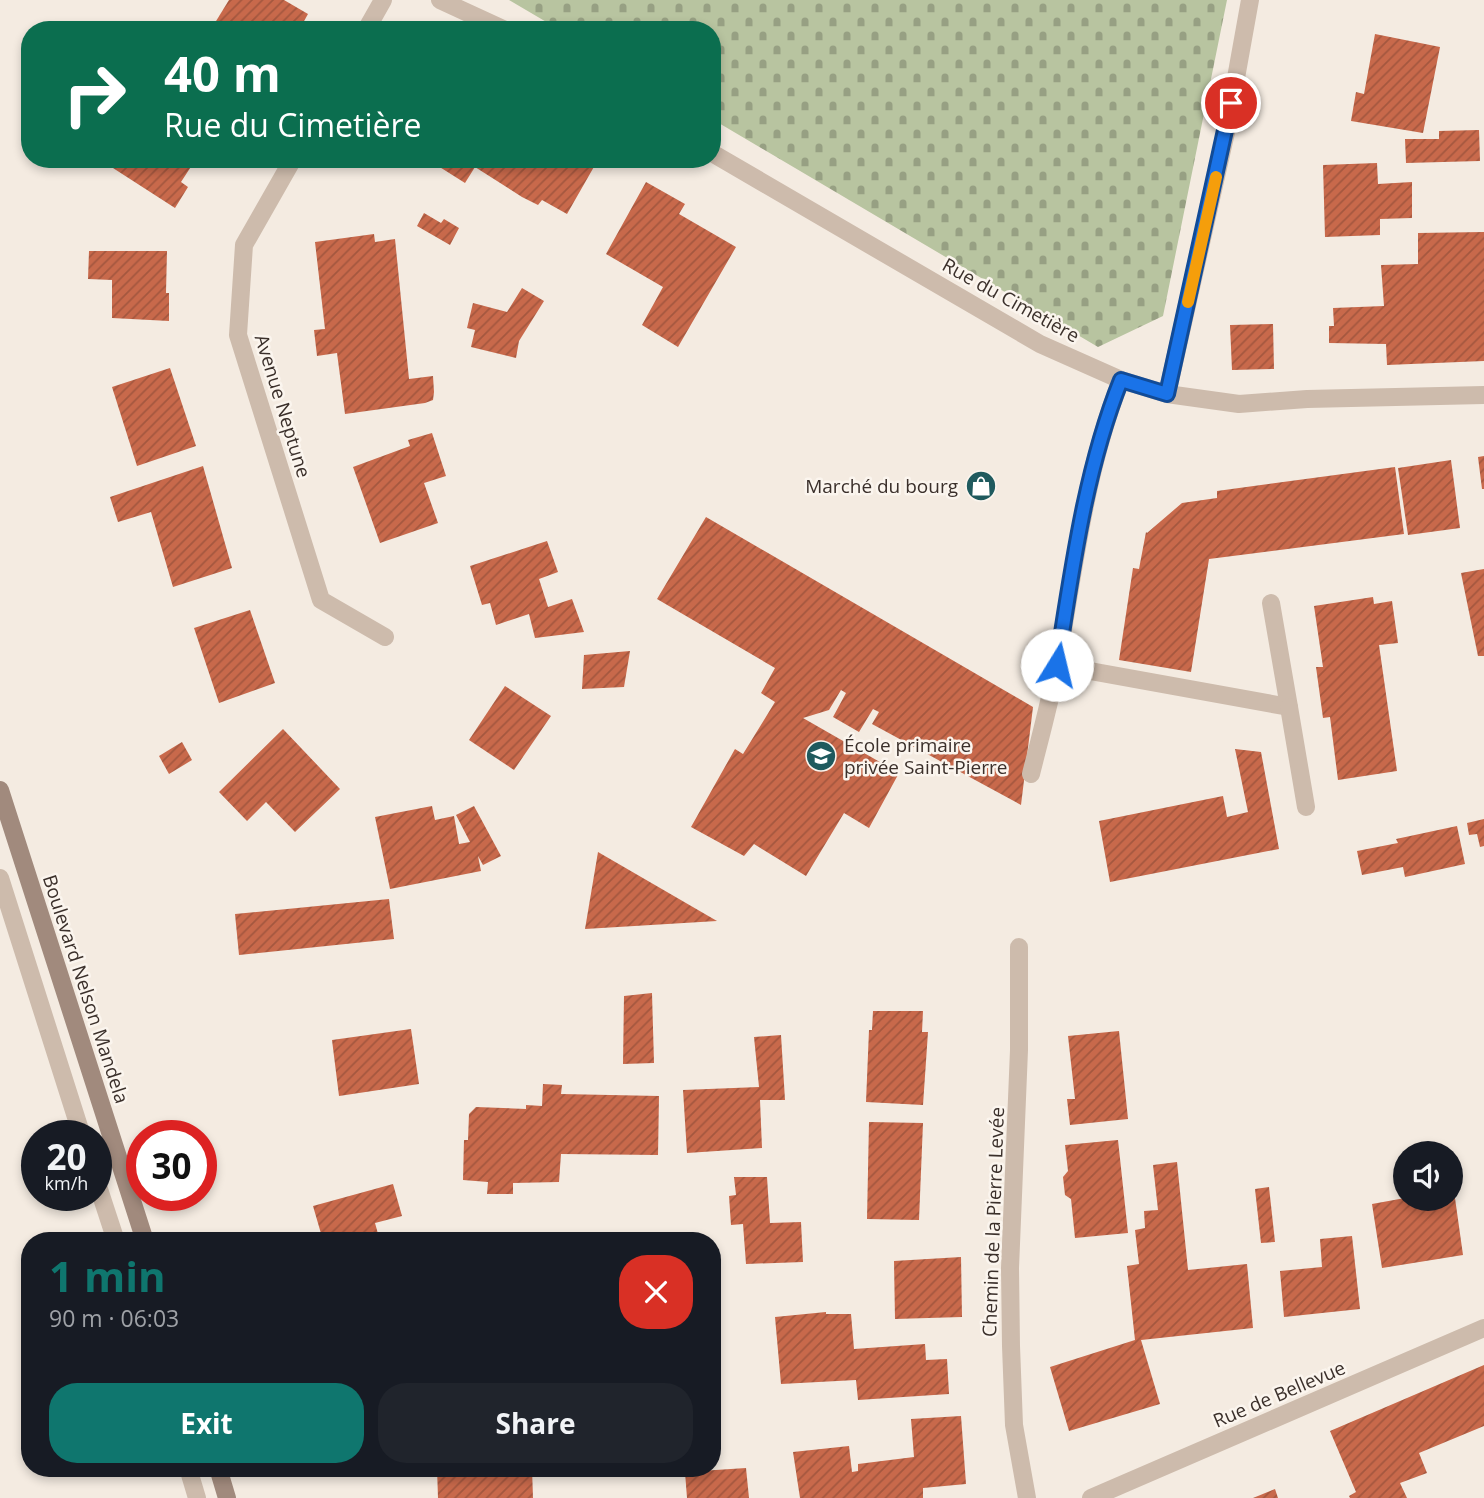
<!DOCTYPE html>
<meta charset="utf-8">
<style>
:root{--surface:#171b24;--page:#20242c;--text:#f1f3f6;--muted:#9ea1a6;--accent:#0f766e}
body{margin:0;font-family:"Open Sans",sans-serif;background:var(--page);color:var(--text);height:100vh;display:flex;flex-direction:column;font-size:26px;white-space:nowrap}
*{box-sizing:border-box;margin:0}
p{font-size:23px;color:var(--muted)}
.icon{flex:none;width:38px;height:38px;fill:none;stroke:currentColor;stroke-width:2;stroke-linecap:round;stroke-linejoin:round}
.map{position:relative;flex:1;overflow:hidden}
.details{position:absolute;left:21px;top:1232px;width:700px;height:245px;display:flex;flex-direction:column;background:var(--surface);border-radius:28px;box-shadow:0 4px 10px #0003}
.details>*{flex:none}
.guide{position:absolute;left:21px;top:21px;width:700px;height:147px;border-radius:28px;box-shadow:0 4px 10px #0003;background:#0b6e4f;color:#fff;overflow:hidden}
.buttons{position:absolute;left:1393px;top:1141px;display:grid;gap:14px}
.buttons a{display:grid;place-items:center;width:70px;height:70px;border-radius:50%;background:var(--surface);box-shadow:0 4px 10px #0003;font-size:35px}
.speed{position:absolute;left:21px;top:1120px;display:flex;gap:14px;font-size:35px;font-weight:700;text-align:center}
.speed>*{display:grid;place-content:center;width:91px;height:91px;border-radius:50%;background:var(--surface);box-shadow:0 4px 10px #0003;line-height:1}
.speed small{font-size:18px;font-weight:400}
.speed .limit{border:10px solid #d22;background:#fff;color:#111}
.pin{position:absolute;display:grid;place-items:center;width:60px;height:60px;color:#fff;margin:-30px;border:4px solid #fff;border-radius:50%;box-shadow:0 2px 7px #0007}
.me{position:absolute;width:77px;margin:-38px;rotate:9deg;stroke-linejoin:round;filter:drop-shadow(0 0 5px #0008)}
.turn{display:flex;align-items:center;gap:24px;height:147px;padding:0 28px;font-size:32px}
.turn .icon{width:91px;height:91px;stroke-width:2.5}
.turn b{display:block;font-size:49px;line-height:60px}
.round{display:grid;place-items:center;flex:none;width:74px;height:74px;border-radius:28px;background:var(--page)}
.summary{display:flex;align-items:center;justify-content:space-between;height:119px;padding:0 28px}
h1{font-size:42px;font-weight:700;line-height:52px;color:var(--accent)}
.primary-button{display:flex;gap:14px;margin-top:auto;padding:14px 28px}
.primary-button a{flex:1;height:80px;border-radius:28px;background:var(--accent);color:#fff;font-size:28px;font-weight:700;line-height:80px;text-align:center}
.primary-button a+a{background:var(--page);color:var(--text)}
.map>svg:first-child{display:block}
.cemetery{fill:url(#cemetery-stones)}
.building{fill:url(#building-hatch)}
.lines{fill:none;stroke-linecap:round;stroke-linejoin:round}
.lane{stroke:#cdbbac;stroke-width:18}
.street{stroke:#cdbbac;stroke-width:18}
.secondary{stroke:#a18a7d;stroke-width:18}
.route-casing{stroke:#114b97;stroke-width:18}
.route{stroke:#1a73e8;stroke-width:12}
.slow{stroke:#f59e0b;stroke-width:12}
.labels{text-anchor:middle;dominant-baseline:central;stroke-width:5;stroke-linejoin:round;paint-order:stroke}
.street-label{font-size:19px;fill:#3b302b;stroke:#fbf5ee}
.poi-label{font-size:19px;fill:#3b302b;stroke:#fbf5ee;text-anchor:end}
</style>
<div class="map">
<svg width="1484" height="1498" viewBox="0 0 1484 1498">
<defs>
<pattern id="cemetery-stones" width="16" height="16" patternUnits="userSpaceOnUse" patternTransform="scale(1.75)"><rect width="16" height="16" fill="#b8c4a0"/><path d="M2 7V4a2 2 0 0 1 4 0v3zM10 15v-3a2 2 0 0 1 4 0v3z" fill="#97a083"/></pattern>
<pattern id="building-hatch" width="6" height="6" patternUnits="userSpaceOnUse" patternTransform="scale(1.75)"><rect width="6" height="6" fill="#c8694b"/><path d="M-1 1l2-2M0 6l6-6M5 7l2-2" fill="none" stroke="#a4573f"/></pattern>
</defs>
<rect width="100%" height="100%" fill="#f4ebe1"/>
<path class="cemetery" d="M 509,0 L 1227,0 L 1163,316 L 1098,347 L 712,119 L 712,30 L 560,30 Z"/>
<g class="building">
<path d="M 229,0 L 284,0 L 308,14 L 299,30 L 220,30 L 213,26 Z"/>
<path d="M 1375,34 L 1440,47 L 1423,133 L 1351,121 L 1356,92 L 1364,94 Z"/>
<path d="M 1479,130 L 1480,161 L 1406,163 L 1405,139 L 1439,139 L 1439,131 Z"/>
<path d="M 99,159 L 196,159 L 181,182 L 188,187 L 175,208 Z"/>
<path d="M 427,159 L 585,159 L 595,165 L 567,214 L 542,200 L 538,205 L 522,197 L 475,167 L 465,183 Z"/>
<path d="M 1377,163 L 1378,184 L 1412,182 L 1412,218 L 1380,219 L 1380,235 L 1325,237 L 1323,165 Z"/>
<path d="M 646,182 L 685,204 L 679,214 L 736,247 L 678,347 L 642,325 L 663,287 L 606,254 Z"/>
<path d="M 424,213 L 441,223 L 444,219 L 459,228 L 450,245 L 417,226 Z"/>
<path d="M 1484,232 L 1484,361 L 1387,365 L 1386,344 L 1329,343 L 1329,326 L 1334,326 L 1333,308 L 1384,306 L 1381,265 L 1418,264 L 1418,233 Z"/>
<path d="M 374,234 L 375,242 L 395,239 L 409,379 L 433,376 L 434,392 L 433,400 L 425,403 L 345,414 L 337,353 L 317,356 L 314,330 L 325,329 L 315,242 Z"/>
<path d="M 89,251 L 167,251 L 166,293 L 169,293 L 169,321 L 112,318 L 112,280 L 88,279 Z"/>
<path d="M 522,288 L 544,301 L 519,341 L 516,358 L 471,347 L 475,330 L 467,328 L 473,303 L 507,312 Z"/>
<path d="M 1273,324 L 1274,369 L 1232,370 L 1230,325 Z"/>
<path d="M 170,368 L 196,446 L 137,466 L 112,387 Z"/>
<path d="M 432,433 L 446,476 L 424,483 L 438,523 L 380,543 L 353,467 L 410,446 L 408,440 Z"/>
<path d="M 1484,456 L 1484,489 L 1482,489 L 1478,457 Z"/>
<path d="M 1451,460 L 1460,528 L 1408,535 L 1398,468 Z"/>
<path d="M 203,466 L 232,568 L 173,587 L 151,512 L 118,522 L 110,497 Z"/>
<path d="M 1395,467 L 1404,534 L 1209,559 L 1191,672 L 1119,660 L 1133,568 L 1139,569 L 1146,532 L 1147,533 L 1182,503 L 1217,498 L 1217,491 Z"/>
<path d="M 706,517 L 1033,707 L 1021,805 L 872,724 L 879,712 L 873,709 L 859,732 L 833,717 L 846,693 L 841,690 L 829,710 L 803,718 L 899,773 L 869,828 L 844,813 L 806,876 L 754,844 L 744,856 L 691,827 L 735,749 L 743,754 L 775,702 L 761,693 L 775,668 L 657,599 Z"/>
<path d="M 547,541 L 558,572 L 539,579 L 548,607 L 572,599 L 584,632 L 535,638 L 529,614 L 496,625 L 490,603 L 482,605 L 470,566 Z"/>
<path d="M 1484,569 L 1484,656 L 1478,656 L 1461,573 Z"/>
<path d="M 1373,597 L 1374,604 L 1392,601 L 1398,643 L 1379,645 L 1397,771 L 1338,780 L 1330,717 L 1323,718 L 1316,667 L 1323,667 L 1314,606 Z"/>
<path d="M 250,610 L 275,683 L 219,703 L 194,628 Z"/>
<path d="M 630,651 L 624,687 L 582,689 L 584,655 Z"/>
<path d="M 505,686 L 551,716 L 514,770 L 469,740 Z"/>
<path d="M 283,729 L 340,789 L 295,832 L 266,802 L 247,821 L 219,792 Z"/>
<path d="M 182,742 L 192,760 L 169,774 L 159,756 Z"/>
<path d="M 1235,749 L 1261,752 L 1279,849 L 1110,882 L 1099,821 L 1223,796 L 1227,817 L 1248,812 Z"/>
<path d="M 432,806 L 435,820 L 454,816 L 459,844 L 470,842 L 456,815 L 474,806 L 501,856 L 483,865 L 478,856 L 481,871 L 390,889 L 375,817 Z"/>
<path d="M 1484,819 L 1484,846 L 1480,847 L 1477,834 L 1469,835 L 1467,823 Z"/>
<path d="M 1457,826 L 1465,864 L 1405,877 L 1403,867 L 1362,875 L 1357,851 L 1398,843 L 1396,839 Z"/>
<path d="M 598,852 L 717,921 L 585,929 Z"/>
<path d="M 389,899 L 394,939 L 239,955 L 235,914 Z"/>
<path d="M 652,993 L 654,1063 L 623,1064 L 624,996 Z"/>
<path d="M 873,1011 L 923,1011 L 922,1032 L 928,1032 L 923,1105 L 866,1102 L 869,1030 L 872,1030 Z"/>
<path d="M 411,1029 L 419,1084 L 339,1096 L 332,1040 Z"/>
<path d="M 1119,1031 L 1128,1119 L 1070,1125 L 1067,1099 L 1075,1099 L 1068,1036 Z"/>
<path d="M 781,1035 L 785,1100 L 760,1100 L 762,1148 L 687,1153 L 683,1090 L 759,1087 L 754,1037 Z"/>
<path d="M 543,1084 L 562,1085 L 561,1094 L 659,1096 L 658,1155 L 561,1154 L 559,1182 L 513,1183 L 513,1194 L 487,1194 L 488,1182 L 463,1180 L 464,1140 L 468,1140 L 469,1114 L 476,1107 L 526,1109 L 526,1105 L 542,1106 Z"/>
<path d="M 869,1122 L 923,1123 L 919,1220 L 867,1219 Z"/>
<path d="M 1118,1140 L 1128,1233 L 1075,1238 L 1071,1199 L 1065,1195 L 1063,1177 L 1068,1171 L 1065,1145 Z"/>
<path d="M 1177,1162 L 1188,1270 L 1247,1264 L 1253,1328 L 1141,1340 L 1160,1404 L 1069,1431 L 1050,1367 L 1135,1340 L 1127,1266 L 1139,1264 L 1135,1230 L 1145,1228 L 1144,1211 L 1158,1210 L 1153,1165 Z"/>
<path d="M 734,1177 L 767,1177 L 770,1223 L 801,1222 L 803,1262 L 746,1264 L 743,1224 L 731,1225 L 729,1196 L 736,1195 Z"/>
<path d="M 393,1184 L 402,1216 L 375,1223 L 380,1241 L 312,1241 L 322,1237 L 313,1206 Z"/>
<path d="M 1269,1187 L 1275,1242 L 1261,1243 L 1255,1189 Z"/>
<path d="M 1451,1191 L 1454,1191 L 1463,1255 L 1382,1268 L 1372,1204 L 1405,1198 L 1451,1199 Z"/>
<path d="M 1352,1236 L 1360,1309 L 1284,1317 L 1280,1271 L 1322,1267 L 1320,1239 Z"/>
<path d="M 961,1257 L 962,1317 L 895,1319 L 894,1261 Z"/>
<path d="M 826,1312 L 826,1314 L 851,1314 L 854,1349 L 925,1344 L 926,1360 L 947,1359 L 949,1394 L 858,1400 L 856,1380 L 781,1384 L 775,1317 Z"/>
<path d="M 1484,1365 L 1484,1426 L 1419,1453 L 1427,1473 L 1400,1483 L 1407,1498 L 1350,1498 L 1349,1496 L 1356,1492 L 1330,1431 Z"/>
<path d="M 961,1416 L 966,1484 L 923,1488 L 923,1498 L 800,1498 L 793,1452 L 849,1446 L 852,1472 L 858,1471 L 858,1464 L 914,1457 L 911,1419 Z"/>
<path d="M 437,1468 L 532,1468 L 533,1498 L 438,1498 Z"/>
<path d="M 568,1468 L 641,1468 L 642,1473 L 569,1476 Z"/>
<path d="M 746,1468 L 749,1498 L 687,1498 L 685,1472 Z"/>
<path d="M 1275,1489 L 1278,1498 L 1253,1498 Z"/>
</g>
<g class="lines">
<g class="lane">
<path d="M 1167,394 L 1227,128 L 1250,0"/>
<path d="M 0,878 L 82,1136"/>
<path d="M 96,1180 L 116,1241"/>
<path d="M 188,1468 L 197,1498"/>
</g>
<g class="street">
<path d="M 440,0 L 505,30"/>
<path d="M 366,30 L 383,0"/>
<path d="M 712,153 L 1040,344 L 1121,380 L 1167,394 L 1239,404 L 1307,399 L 1484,395"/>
<path d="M 293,159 L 244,245 L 238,335 L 321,600 L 385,637"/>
<path d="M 1057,665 L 1289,707 L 1271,603"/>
<path d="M 1289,707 L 1306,807"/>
<path d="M 1031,774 C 1040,738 1050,702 1057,665 C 1074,569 1085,471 1121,380"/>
<path d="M 1019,947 L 1019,1050 L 1010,1268 L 1011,1346 L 1014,1425 L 1027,1498"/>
<path d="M 1091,1498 L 1484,1328"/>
</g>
<g class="secondary">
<path d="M 0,790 L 145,1241"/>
<path d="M 218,1468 L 227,1498"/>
</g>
</g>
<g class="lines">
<g class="route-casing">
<path id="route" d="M 1057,665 C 1072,570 1085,470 1121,380 L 1167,394 L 1231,103"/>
</g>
<use href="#route" class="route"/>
<path class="slow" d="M 1188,302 L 1216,177"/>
</g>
<defs>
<g id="shop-disc" transform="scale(1.575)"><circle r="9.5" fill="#1f5a5e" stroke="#fbf5ee"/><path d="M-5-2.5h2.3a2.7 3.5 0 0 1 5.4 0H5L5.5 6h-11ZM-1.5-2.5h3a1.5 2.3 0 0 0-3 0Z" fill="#fff"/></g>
<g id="school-disc" transform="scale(1.575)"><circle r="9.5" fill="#1f5a5e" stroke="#fbf5ee"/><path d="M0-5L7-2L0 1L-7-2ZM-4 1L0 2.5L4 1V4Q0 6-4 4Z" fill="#fff"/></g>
</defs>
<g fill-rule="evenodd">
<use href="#shop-disc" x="981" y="486"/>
<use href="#school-disc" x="821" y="756"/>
</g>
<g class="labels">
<g class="street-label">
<text transform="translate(1011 300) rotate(29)">Rue du Cimetière</text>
<text transform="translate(283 406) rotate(73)">Avenue Neptune</text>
<text transform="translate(86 989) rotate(72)">Boulevard Nelson Mandela</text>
<text transform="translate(993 1222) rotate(-88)">Chemin de la Pierre Levée</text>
<text transform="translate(1279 1394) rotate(-23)">Rue de Bellevue</text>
</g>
<g class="poi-label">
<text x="958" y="486">Marché du bourg</text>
<text x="844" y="745" text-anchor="start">École primaire<tspan x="844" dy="22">privée Saint-Pierre</tspan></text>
</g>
</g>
</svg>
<div class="buttons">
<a><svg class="icon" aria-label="sound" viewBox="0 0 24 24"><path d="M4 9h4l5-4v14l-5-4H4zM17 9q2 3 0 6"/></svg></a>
</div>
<div class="speed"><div>20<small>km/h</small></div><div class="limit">30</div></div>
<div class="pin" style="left:1231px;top:103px;background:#d93025"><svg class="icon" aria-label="arrive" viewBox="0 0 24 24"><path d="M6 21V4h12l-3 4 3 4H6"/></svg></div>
<svg class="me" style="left:1057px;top:665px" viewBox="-20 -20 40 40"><circle r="19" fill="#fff"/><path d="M0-13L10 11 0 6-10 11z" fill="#1a73e8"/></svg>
<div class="guide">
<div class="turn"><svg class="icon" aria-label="right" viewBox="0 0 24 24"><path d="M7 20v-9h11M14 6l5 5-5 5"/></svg><div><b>40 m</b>Rue du Cimetière</div></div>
</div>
<section class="details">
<div class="summary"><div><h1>1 min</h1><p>90 m · 06:03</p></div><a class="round" style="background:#d93025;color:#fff"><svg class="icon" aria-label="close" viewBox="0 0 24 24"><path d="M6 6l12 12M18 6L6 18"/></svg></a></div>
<div class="primary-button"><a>Exit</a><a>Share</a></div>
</section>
</div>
